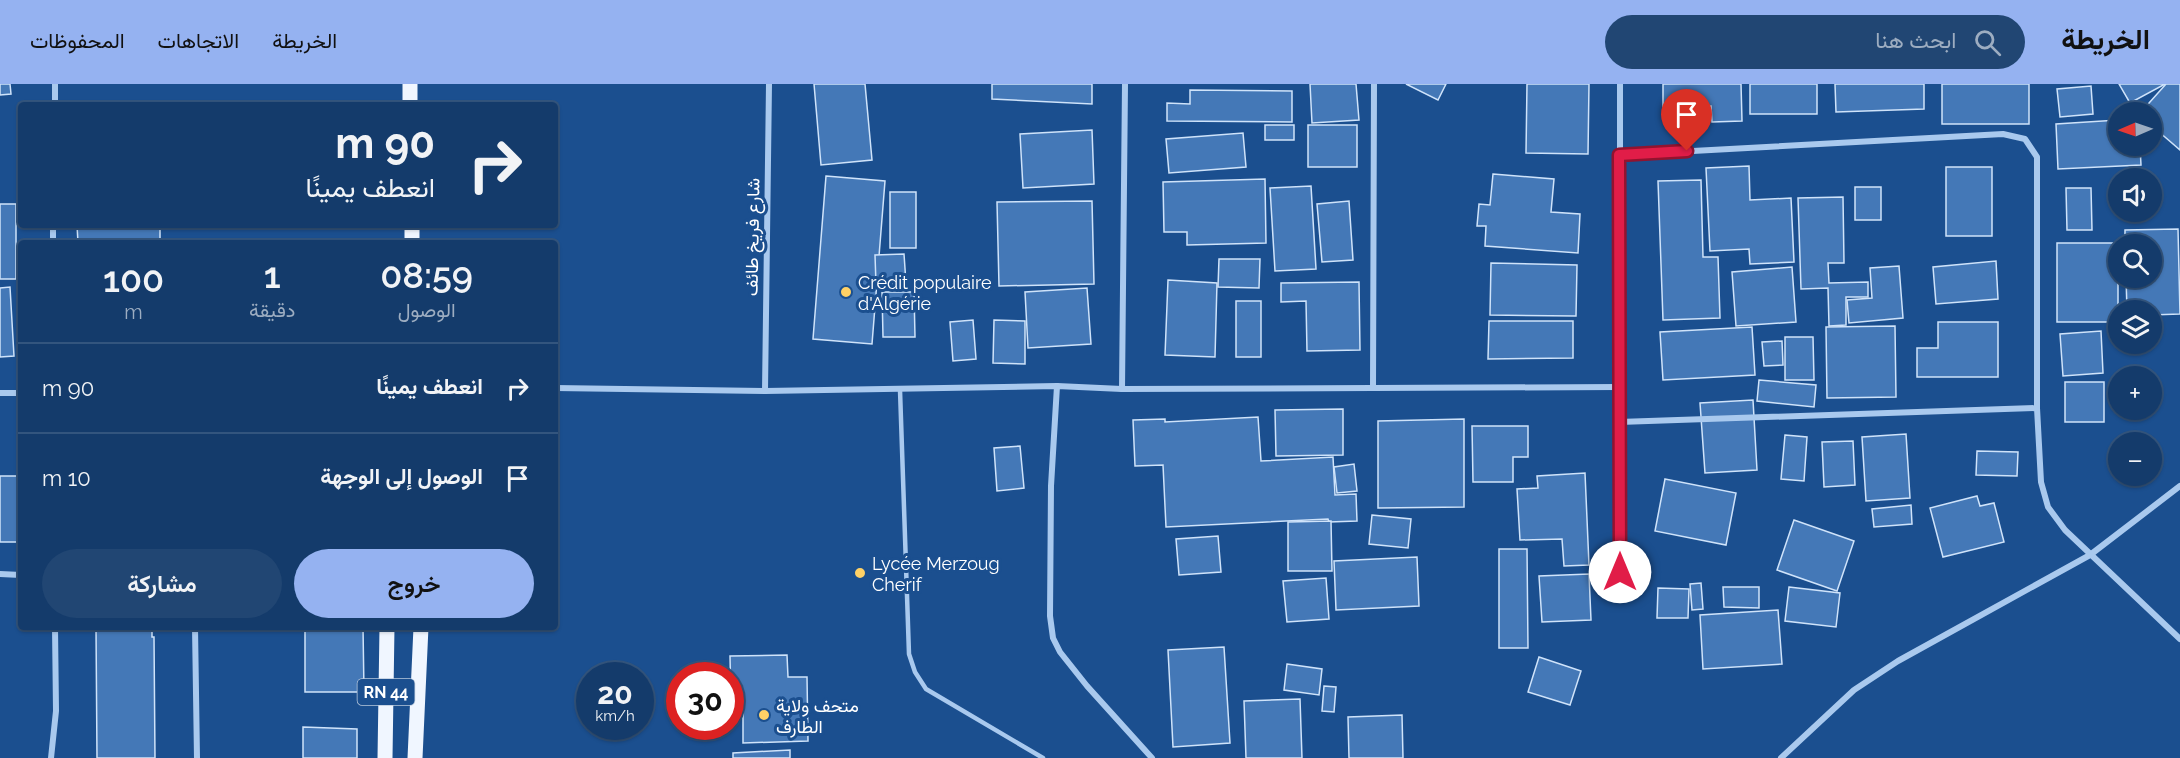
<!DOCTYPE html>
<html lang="ar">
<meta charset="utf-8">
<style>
:root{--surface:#143b6b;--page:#214673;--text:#f1f3f6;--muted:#9dadc1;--line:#33557e;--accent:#95b2f1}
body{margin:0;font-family:Raleway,Vazirmatn,sans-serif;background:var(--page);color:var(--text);direction:rtl;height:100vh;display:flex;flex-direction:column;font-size:22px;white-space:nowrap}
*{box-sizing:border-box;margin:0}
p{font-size:20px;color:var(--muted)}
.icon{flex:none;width:33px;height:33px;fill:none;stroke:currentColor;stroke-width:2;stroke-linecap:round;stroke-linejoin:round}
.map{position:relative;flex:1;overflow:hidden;direction:ltr}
.panel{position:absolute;left:18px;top:156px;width:540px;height:390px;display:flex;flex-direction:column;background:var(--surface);border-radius:6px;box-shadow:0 2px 4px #0004,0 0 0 2px var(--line);direction:rtl}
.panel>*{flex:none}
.hud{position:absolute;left:18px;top:18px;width:540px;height:126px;border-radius:6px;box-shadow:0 2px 4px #0004,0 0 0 2px var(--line);direction:rtl;background:#143b6b;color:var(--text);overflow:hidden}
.needle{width:39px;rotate:268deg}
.controls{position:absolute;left:2108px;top:18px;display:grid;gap:12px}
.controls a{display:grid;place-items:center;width:54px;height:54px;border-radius:50%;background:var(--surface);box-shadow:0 2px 4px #0004,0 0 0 2px var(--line);font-size:30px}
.speed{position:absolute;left:576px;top:578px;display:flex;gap:12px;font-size:30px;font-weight:700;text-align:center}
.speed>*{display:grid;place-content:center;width:78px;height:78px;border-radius:50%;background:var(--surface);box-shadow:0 2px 4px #0004,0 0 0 2px var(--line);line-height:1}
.speed small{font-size:15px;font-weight:400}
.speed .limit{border:9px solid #d22;background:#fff;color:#111}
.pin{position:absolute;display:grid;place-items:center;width:51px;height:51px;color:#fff;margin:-62px -26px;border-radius:50% 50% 50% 0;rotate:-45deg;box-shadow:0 0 6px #0007}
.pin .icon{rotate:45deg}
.me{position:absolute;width:66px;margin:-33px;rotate:0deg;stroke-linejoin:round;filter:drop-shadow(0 0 4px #0008)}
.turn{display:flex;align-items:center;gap:21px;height:126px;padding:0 24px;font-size:27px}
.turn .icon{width:78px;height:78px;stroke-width:2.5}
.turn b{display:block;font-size:42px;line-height:51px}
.eta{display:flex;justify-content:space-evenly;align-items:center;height:102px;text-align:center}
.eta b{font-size:36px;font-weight:600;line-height:42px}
.primary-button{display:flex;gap:12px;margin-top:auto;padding:12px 24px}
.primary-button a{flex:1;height:69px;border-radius:36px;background:var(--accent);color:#111;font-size:24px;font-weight:600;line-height:69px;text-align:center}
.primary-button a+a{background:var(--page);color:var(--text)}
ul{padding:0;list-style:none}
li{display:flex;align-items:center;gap:18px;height:90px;padding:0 24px;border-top:2px solid var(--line)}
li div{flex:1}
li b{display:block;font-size:22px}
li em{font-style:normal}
header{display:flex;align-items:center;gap:36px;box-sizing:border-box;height:84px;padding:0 30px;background:var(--accent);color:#111}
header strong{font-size:28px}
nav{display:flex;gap:33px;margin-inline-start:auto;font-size:21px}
.search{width:420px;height:54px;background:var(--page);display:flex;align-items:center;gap:15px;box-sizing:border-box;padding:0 21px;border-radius:33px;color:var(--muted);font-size:22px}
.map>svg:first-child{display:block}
.building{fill:#4478b7;stroke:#cfe3fa;stroke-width:1.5}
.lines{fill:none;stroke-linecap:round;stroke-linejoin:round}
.service{stroke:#a9c9ee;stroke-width:4.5}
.minor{stroke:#a9c9ee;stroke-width:6}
.primary{stroke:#f0f6ff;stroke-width:15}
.route-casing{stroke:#92132f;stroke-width:15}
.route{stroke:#e11d48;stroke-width:10}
.poi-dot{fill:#ffd166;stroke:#1b4f8f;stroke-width:2}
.labels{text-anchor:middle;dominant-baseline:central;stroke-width:6;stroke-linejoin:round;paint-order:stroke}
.shield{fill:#1b4f8f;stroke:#bbcadd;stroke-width:1.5}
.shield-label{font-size:16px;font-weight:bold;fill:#fff}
.street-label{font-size:18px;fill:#fff;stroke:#1b4f8f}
.poi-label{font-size:18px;fill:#fff;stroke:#1b4f8f;text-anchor:start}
</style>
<header>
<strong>الخريطة</strong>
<div class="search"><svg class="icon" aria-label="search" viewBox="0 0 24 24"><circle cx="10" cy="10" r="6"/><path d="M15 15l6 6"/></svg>ابحث هنا</div>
<nav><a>الخريطة</a><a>الاتجاهات</a><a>المحفوظات</a></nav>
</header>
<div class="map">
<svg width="2180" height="674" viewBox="0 0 2180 674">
<rect width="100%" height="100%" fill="#1b4f8f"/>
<g class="building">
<path d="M 0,0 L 10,0 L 11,10 L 0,11 Z"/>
<path d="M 814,0 L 865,0 L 872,76 L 821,81 Z"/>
<path d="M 992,0 L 1092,0 L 1092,20 L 992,15 Z"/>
<path d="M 1310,0 L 1356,0 L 1359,36 L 1312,39 Z"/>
<path d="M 1406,0 L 1446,0 L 1438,16 Z"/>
<path d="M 1527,0 L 1589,0 L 1588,70 L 1526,69 Z"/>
<path d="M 1663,0 L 1741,0 L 1742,37 L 1712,38 L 1711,22 L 1663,23 Z"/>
<rect x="1750" y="0" width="67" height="30"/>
<path d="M 1835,0 L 1924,0 L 1924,25 L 1836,28 Z"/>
<rect x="1942" y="0" width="87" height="40"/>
<path d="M 2119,0 L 2165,0 L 2130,19 Z"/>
<path d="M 2166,0 L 2180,0 L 2180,66 L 2151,41 L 2151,28 L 2141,28 Z"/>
<path d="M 2091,2 L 2093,30 L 2060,33 L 2057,5 Z"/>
<path d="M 1190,6 L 1292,7 L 1292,38 L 1167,37 L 1167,19 L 1190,20 Z"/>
<path d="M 2118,36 L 2118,62 L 2140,62 L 2141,81 L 2058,85 L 2056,40 Z"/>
<rect x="1265" y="41" width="29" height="15"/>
<rect x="1308" y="41" width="49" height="42"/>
<path d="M 1092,46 L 1094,100 L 1023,104 L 1020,50 Z"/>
<path d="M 1243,49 L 1246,83 L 1169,89 L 1166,55 Z"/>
<path d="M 1749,82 L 1750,116 L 1791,114 L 1794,178 L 1750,180 L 1749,165 L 1710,167 L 1706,84 Z"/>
<rect x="1946" y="83" width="46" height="69"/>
<path d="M 1493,90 L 1554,95 L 1551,128 L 1580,130 L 1578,169 L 1485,162 L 1486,142 L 1477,142 L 1479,120 L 1490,121 Z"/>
<path d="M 826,92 L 885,97 L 872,260 L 813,255 Z"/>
<path d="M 1265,95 L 1266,159 L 1187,161 L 1187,148 L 1164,148 L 1163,98 Z"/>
<path d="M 1701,96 L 1703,173 L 1718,173 L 1720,234 L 1663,236 L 1658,97 Z"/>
<path d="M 1311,102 L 1316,185 L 1275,187 L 1270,104 Z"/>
<rect x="1855" y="103" width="26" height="33"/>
<path d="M 2066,104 L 2091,104 L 2092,146 L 2067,146 Z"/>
<rect x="890" y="108" width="26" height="56"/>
<path d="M 1843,113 L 1844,179 L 1828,179 L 1829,199 L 1868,198 L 1868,213 L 1846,213 L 1846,241 L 1829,242 L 1828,204 L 1801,205 L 1798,114 Z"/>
<path d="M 1092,117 L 1094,200 L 999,202 L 997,118 Z"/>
<path d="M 1349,117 L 1353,176 L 1322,178 L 1317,120 Z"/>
<rect x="0" y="120" width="16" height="75"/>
<path d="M 77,141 L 160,141 L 160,159 L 78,159 Z"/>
<path d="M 2178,145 L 2180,230 L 2151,231 L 2151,226 L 2127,226 L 2126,194 L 2151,194 L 2151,160 L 2125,160 L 2125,146 Z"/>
<path d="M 2057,159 L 2120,159 L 2118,160 L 2118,238 L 2057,238 Z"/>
<path d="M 904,170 L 906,199 L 876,200 L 875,171 Z"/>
<path d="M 1219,175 L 1260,175 L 1259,204 L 1218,203 Z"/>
<path d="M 1996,177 L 1998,215 L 1936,220 L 1933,183 Z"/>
<path d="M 1491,179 L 1577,181 L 1576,232 L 1490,231 Z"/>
<path d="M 1899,182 L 1903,234 L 1849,239 L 1847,216 L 1872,214 L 1870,184 Z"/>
<path d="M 1792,183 L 1796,238 L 1736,242 L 1732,188 Z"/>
<path d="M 1168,196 L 1217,199 L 1215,273 L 1165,271 Z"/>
<path d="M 1359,198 L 1360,266 L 1307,267 L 1306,217 L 1281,218 L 1281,199 Z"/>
<path d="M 10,203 L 14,272 L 0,273 L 0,204 Z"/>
<path d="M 1087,204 L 1091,260 L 1028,264 L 1025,208 Z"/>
<path d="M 882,208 L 914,208 L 915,253 L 883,253 Z"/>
<rect x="1236" y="217" width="25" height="56"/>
<path d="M 973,236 L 976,275 L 953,277 L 950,238 Z"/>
<path d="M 994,236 L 1025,237 L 1025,280 L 993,279 Z"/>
<path d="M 1489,237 L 1573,237 L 1573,274 L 1488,275 Z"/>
<path d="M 1938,238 L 1998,238 L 1998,293 L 1917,293 L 1917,264 L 1938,264 Z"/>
<path d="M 1895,242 L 1896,313 L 1827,314 L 1826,243 Z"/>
<path d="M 1752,243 L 1755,291 L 1663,296 L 1660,248 Z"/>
<path d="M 2101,247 L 2103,289 L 2063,292 L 2060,250 Z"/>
<path d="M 1785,253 L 1813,253 L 1814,296 L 1785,296 Z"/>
<path d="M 1782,257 L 1783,281 L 1764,282 L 1762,258 Z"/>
<path d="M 1759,296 L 1816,301 L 1814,323 L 1757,317 Z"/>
<rect x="2065" y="298" width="39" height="40"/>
<path d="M 1753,316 L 1757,386 L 1705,389 L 1700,319 Z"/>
<path d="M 1343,325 L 1343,371 L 1276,372 L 1275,326 Z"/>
<path d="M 1258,333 L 1261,377 L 1333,373 L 1335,411 L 1356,410 L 1357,437 L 1329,438 L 1328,435 L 1166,443 L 1163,381 L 1135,382 L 1133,336 L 1165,335 L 1165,338 Z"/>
<path d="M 1464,335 L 1464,423 L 1378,424 L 1378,337 Z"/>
<path d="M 1472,342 L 1528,342 L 1528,373 L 1513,373 L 1513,398 L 1473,398 Z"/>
<path d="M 1906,350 L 1910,414 L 1866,417 L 1862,353 Z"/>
<path d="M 1785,351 L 1807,353 L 1804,397 L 1781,395 Z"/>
<path d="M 1853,357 L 1855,401 L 1824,403 L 1822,358 Z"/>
<path d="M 1020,362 L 1024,404 L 997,407 L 994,364 Z"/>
<path d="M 1977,367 L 2018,368 L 2017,392 L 1976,391 Z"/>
<path d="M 1354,380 L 1357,407 L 1337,409 L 1334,383 Z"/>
<path d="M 1585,389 L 1589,481 L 1564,482 L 1562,455 L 1520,456 L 1517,405 L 1538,404 L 1537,392 Z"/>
<rect x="0" y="392" width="21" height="66"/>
<path d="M 1665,395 L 1736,409 L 1726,461 L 1655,447 Z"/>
<path d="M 1977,412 L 1980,422 L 1994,419 L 2004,458 L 1943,473 L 1930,424 Z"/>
<path d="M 1911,421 L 1912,440 L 1874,443 L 1872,425 Z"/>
<path d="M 1372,431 L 1411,435 L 1408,464 L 1369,460 Z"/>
<path d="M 1794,436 L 1854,457 L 1837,507 L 1777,486 Z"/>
<path d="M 1331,437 L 1332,487 L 1288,487 L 1288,438 Z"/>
<path d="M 1218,452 L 1221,488 L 1179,491 L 1176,455 Z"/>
<path d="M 1499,465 L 1527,465 L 1528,564 L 1499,564 Z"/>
<path d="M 1417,473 L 1419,522 L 1336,526 L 1334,477 Z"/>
<path d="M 1589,490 L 1591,536 L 1542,538 L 1539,492 Z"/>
<path d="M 1326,494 L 1329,535 L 1287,538 L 1283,497 Z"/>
<path d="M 1701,499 L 1703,525 L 1692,526 L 1690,500 Z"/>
<path d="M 1723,503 L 1759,503 L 1759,524 L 1724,523 Z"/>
<path d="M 1789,503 L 1840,509 L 1836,543 L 1785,537 Z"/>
<path d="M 1658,504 L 1689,505 L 1688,534 L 1657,534 Z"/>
<path d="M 1778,526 L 1782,580 L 1703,585 L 1700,531 Z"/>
<path d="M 96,543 L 152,543 L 152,553 L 154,553 L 155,674 L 97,674 Z"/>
<path d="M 305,543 L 363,543 L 364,608 L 305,608 Z"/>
<path d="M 1224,563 L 1230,659 L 1173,663 L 1168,566 Z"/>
<path d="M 787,571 L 788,593 L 807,593 L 808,657 L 743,659 L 743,619 L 731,619 L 730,572 Z"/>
<path d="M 1539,573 L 1581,587 L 1570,621 L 1528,608 Z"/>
<path d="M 1287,580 L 1322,585 L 1319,611 L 1284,606 Z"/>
<path d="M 1324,602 L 1336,603 L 1334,628 L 1322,627 Z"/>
<path d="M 1300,615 L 1302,674 L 1246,674 L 1244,617 Z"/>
<path d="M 1402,631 L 1403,674 L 1349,674 L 1348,633 Z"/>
<path d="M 303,643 L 357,645 L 357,674 L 303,674 Z"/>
<path d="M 790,666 L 790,674 L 733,674 L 733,669 Z"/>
</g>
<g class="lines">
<path class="service" d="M 900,306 L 909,570 L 915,588 L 926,605 L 1043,674"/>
<g class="minor">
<path d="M 1620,0 L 1620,510"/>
<path d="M 55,21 L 55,0"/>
<path d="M 53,159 L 53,141"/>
<path d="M 1057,302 L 1051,402 L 1050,532 L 1053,554 L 1060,568 L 1087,602 L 1152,674"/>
<path d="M 1373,303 L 1374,0"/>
<path d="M 555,304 L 765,307 L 1057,302 L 1122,305 L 1619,303"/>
<path d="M 1122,305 L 1125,0"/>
<path d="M 765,307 L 769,0"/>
<path d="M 0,309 L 21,309"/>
<path d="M 2037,324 L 2041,398 L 2048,423 L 2065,446 L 2180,555"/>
<path d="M 1619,338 L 2037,324 L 2037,73 L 2025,55 L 2003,50 L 1619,71"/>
<path d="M 0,490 L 21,491"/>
<path d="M 195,543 L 197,674"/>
<path d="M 51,674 L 56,627 L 55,543"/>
<path d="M 1781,674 L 1854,606 L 1898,577 L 2090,471 L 2180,402"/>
</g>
<g class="primary">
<path d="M 410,0 L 410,21"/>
<path d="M 412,141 L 412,159"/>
<path d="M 385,674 L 387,543"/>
<path d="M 415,674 L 421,543"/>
</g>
</g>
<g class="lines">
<g class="route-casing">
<path id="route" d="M 1620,488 L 1619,71 L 1687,67"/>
</g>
<use href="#route" class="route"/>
</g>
<g class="poi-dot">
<circle cx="846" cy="208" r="6"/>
<circle cx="860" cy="489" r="6"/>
<circle cx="764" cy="631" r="6"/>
</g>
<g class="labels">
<rect class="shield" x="357.5" y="595" width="57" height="26" rx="4.5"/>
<g class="shield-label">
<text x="386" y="608">RN 44</text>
</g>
<g class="street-label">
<text transform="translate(752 153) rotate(-89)">شارع فريخ طائف</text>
</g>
<g class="poi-label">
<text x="858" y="198">Crédit populaire<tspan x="858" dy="21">d'Algérie</tspan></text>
<text x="872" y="479">Lycée Merzoug<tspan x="872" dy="21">Cherif</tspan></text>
<text x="776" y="621">متحف ولاية<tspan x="776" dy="21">الطارف</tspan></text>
</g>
</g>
</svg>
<div class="controls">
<a><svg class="needle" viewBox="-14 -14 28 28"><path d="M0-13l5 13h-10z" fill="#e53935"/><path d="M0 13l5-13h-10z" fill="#9dadc1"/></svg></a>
<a><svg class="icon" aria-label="sound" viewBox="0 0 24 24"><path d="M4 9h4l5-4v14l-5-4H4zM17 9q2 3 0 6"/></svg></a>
<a><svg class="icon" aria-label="search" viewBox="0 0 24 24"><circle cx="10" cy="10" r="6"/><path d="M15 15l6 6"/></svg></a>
<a><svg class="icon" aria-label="layers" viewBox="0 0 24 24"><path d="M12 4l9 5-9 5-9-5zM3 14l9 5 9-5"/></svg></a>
<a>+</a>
<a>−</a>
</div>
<div class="speed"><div>20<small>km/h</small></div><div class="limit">30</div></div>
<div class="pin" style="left:1687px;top:67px;background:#d93025"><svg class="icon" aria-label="arrive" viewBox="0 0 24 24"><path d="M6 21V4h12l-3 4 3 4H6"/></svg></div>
<svg class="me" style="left:1620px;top:488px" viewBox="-20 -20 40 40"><circle r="19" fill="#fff"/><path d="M0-13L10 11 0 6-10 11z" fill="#e11d48"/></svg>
<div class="hud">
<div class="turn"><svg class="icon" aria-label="right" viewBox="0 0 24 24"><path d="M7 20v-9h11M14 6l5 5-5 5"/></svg><div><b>90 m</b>انعطف يمينًا</div></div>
</div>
<section class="panel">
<div class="eta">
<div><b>08:59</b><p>الوصول</p></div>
<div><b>1</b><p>دقيقة</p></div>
<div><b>100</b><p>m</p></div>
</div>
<ul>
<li><svg class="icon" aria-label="right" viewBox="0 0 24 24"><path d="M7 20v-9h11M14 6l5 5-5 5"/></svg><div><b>انعطف يمينًا</b></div><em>90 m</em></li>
<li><svg class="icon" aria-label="arrive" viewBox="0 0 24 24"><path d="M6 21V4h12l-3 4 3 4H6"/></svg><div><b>الوصول إلى الوجهة</b></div><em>10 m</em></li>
</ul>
<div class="primary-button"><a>خروج</a><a>مشاركة</a></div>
</section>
</div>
